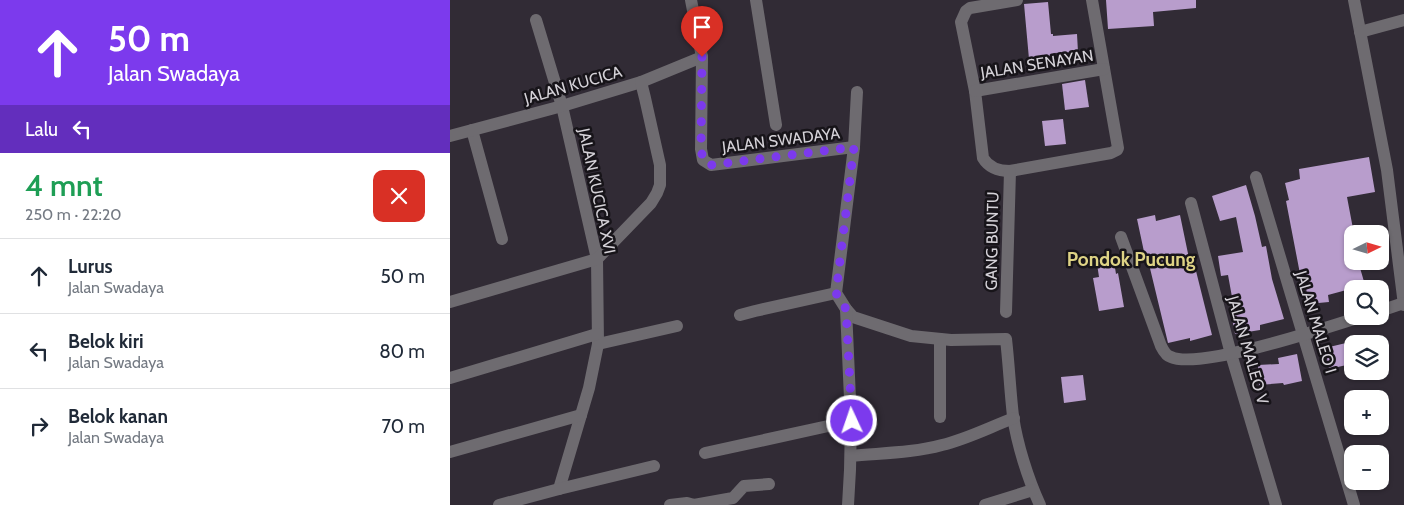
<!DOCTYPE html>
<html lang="id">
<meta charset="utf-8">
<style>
:root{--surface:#fff;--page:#f2f2f3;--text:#1f2937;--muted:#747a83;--line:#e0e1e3}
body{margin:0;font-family:Cabin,sans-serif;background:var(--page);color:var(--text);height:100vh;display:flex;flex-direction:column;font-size:19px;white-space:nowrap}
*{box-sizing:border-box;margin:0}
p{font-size:16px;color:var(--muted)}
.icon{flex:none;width:28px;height:28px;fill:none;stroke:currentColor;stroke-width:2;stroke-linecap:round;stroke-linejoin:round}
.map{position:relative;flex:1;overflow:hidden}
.drawer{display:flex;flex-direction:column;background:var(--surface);width:450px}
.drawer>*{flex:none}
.banner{background:#7c3aed;color:#fff;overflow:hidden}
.needle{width:32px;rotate:85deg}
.fabs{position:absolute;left:894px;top:225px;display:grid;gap:10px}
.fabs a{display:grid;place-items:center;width:45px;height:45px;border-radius:10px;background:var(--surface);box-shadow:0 1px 4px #0004;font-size:25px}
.pin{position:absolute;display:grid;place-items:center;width:42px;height:42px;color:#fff;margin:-51px -21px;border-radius:50% 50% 50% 0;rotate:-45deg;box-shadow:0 0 5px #0007}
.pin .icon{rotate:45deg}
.me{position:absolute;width:55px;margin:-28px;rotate:357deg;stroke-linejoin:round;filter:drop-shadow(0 0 4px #0008)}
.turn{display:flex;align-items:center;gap:18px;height:105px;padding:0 25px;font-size:22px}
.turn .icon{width:65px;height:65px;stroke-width:2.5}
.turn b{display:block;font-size:35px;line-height:42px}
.then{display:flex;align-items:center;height:48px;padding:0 25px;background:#0003;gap:10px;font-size:19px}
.round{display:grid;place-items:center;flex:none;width:52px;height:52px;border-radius:10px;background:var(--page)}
.headline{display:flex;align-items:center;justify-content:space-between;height:85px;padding:0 25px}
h1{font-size:30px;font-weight:600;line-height:38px;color:#1e9e55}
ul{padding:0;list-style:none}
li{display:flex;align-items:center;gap:15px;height:75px;padding:0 25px;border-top:1px solid var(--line)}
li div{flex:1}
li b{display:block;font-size:19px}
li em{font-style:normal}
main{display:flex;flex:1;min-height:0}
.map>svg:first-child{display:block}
.building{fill:#b89dcc}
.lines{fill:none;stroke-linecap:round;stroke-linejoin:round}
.minor{stroke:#6e6b70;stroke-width:12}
.route{stroke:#7c3aed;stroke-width:9;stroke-dasharray:0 16.2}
.labels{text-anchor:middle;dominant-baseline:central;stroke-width:5;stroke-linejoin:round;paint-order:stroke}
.street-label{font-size:16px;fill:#d5d2d8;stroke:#171419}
.quarter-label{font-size:19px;font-weight:bold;fill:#ded385;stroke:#171419}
</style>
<main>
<section class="drawer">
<div class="banner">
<div class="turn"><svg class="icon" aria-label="ahead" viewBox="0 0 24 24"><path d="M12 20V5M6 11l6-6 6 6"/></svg><div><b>50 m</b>Jalan Swadaya</div></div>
<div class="then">Lalu<svg class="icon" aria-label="left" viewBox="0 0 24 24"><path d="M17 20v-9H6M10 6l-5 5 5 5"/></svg></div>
</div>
<div class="headline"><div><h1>4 mnt</h1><p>250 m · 22:20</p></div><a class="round" style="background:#d93025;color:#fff"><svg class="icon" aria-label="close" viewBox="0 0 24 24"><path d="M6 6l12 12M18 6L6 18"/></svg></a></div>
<ul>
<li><svg class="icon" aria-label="ahead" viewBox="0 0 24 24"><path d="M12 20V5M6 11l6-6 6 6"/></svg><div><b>Lurus</b><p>Jalan Swadaya</p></div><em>50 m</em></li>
<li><svg class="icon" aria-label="left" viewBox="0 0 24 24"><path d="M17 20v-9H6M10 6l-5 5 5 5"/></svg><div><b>Belok kiri</b><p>Jalan Swadaya</p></div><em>80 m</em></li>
<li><svg class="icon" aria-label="right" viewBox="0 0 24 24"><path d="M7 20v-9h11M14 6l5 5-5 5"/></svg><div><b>Belok kanan</b><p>Jalan Swadaya</p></div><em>70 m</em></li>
</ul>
</section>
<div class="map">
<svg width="954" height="505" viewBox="0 0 954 505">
<rect width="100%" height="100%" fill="#312b35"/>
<g class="building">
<path d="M 656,0 L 746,0 L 746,8 L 703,12 L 704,26 L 658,29 Z"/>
<path d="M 598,2 L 601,34 L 603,34 L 603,36 L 627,34 L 628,52 L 604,53 L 605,57 L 579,59 L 574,4 Z"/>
<path d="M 635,80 L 639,107 L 615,110 L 612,84 Z"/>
<path d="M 613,119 L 616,144 L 595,146 L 592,121 Z"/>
<path d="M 919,157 L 925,192 L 897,197 L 904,234 L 902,234 L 902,263 L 908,261 L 915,285 L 878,295 L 879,302 L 858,304 L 855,278 L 851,279 L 836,201 L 839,200 L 835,183 L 850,179 L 849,169 Z"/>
<path d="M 796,185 L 805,216 L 812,247 L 816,246 L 822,279 L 834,319 L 810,325 L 810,330 L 785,334 L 780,308 L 784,308 L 778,275 L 771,276 L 768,256 L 793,252 L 786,217 L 770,221 L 762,196 Z"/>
<path d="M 705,215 L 706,221 L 730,215 L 741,268 L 745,267 L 762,335 L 740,341 L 740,338 L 718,343 L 698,260 L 696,261 L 687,219 Z"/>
<path d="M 663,255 L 666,274 L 668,273 L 674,307 L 649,311 L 643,278 L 649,277 L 646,257 Z"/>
<path d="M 896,343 L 901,364 L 879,369 L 875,348 Z"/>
<path d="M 847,354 L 852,381 L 834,385 L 833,383 L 809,385 L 808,365 L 829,364 L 828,358 Z"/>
<path d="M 633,375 L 636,400 L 614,403 L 611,377 Z"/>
</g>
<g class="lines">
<g class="minor">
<path d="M 241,0 L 252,57 L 251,149 L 253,160 L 261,165 L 404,147"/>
<path d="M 306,0 L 326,125"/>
<path d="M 567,0 L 520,8 L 516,11 L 511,22 L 525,91 L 533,158 C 539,168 549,171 560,171 L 661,153 L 667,150 L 668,148 L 642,0"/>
<path d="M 904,0 L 937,170 L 954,305"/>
<path d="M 86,20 L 112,106 L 147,259 L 148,344 L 139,388 L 109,489"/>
<path d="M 910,32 L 954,20"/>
<path d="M 525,91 L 654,69"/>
<path d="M 407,92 L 404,147 L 386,293 L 396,309 L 403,317 L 461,336 L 501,340 L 556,339 C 559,365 560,390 563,416 C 567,444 578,479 590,505"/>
<path d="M 22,130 L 52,239"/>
<path d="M 0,136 L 112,106 L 191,82 L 252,57"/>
<path d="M 806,177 L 904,505"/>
<path d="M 741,203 L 781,354 L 826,505"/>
<path d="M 671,237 L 711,346 C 713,350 716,356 721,357 C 750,370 878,327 913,316"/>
<path d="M 0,302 L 147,259 L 201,203 L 207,193 L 210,185 L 210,165 L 195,98 L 191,82"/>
<path d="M 396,309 L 401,421 L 400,470 L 398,505"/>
<path d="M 930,311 L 954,303"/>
<path d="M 556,312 L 560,171"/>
<path d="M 290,315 L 305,311 L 386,293"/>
<path d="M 490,339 L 490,417"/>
<path d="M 148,344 L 227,326"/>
<path d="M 0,378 L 147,334"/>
<path d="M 0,452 L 131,415"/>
<path d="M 255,453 L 401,421"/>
<path d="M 401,456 C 431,453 463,453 492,445 C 517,439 540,427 564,418"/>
<path d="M 49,505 L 109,489 L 204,466"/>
<path d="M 220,505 L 237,503 L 244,505 L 283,498 L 294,486 L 319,484"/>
<path d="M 535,505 L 583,490"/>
</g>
</g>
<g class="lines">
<path class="route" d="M 252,57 L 251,149 L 253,160 L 261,165 L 404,147 L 386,293 L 396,309 L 402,421"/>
</g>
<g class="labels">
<g class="street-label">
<text transform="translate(587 64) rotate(-9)">JALAN SENAYAN</text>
<text transform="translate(123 85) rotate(-16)">JALAN KUCICA</text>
<text transform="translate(331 140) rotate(-7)">JALAN SWADAYA</text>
<text transform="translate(147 191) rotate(78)">JALAN KUCICA XVI</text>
<text transform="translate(542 241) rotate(-89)">GANG BUNTU</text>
<text transform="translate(866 322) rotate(73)">JALAN MALEO I</text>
<text transform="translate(798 350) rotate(74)">JALAN MALEO V</text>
</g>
<g class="quarter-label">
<text x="681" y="259">Pondok Pucung</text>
</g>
</g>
</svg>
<div class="fabs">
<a><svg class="needle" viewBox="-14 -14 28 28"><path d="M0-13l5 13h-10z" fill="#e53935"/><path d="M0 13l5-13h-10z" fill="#747a83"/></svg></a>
<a><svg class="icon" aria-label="search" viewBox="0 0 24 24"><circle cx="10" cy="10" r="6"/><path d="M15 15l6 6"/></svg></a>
<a><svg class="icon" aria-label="layers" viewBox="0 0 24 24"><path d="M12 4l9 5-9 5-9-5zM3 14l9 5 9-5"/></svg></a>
<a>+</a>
<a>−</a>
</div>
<div class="pin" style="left:252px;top:57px;background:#d93025"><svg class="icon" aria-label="arrive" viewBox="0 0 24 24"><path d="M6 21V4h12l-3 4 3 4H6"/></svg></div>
<svg class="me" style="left:402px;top:421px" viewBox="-20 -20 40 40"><circle r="17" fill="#7c3aed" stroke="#fff" stroke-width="3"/><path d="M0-11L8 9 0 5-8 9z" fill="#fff"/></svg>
</div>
</main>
